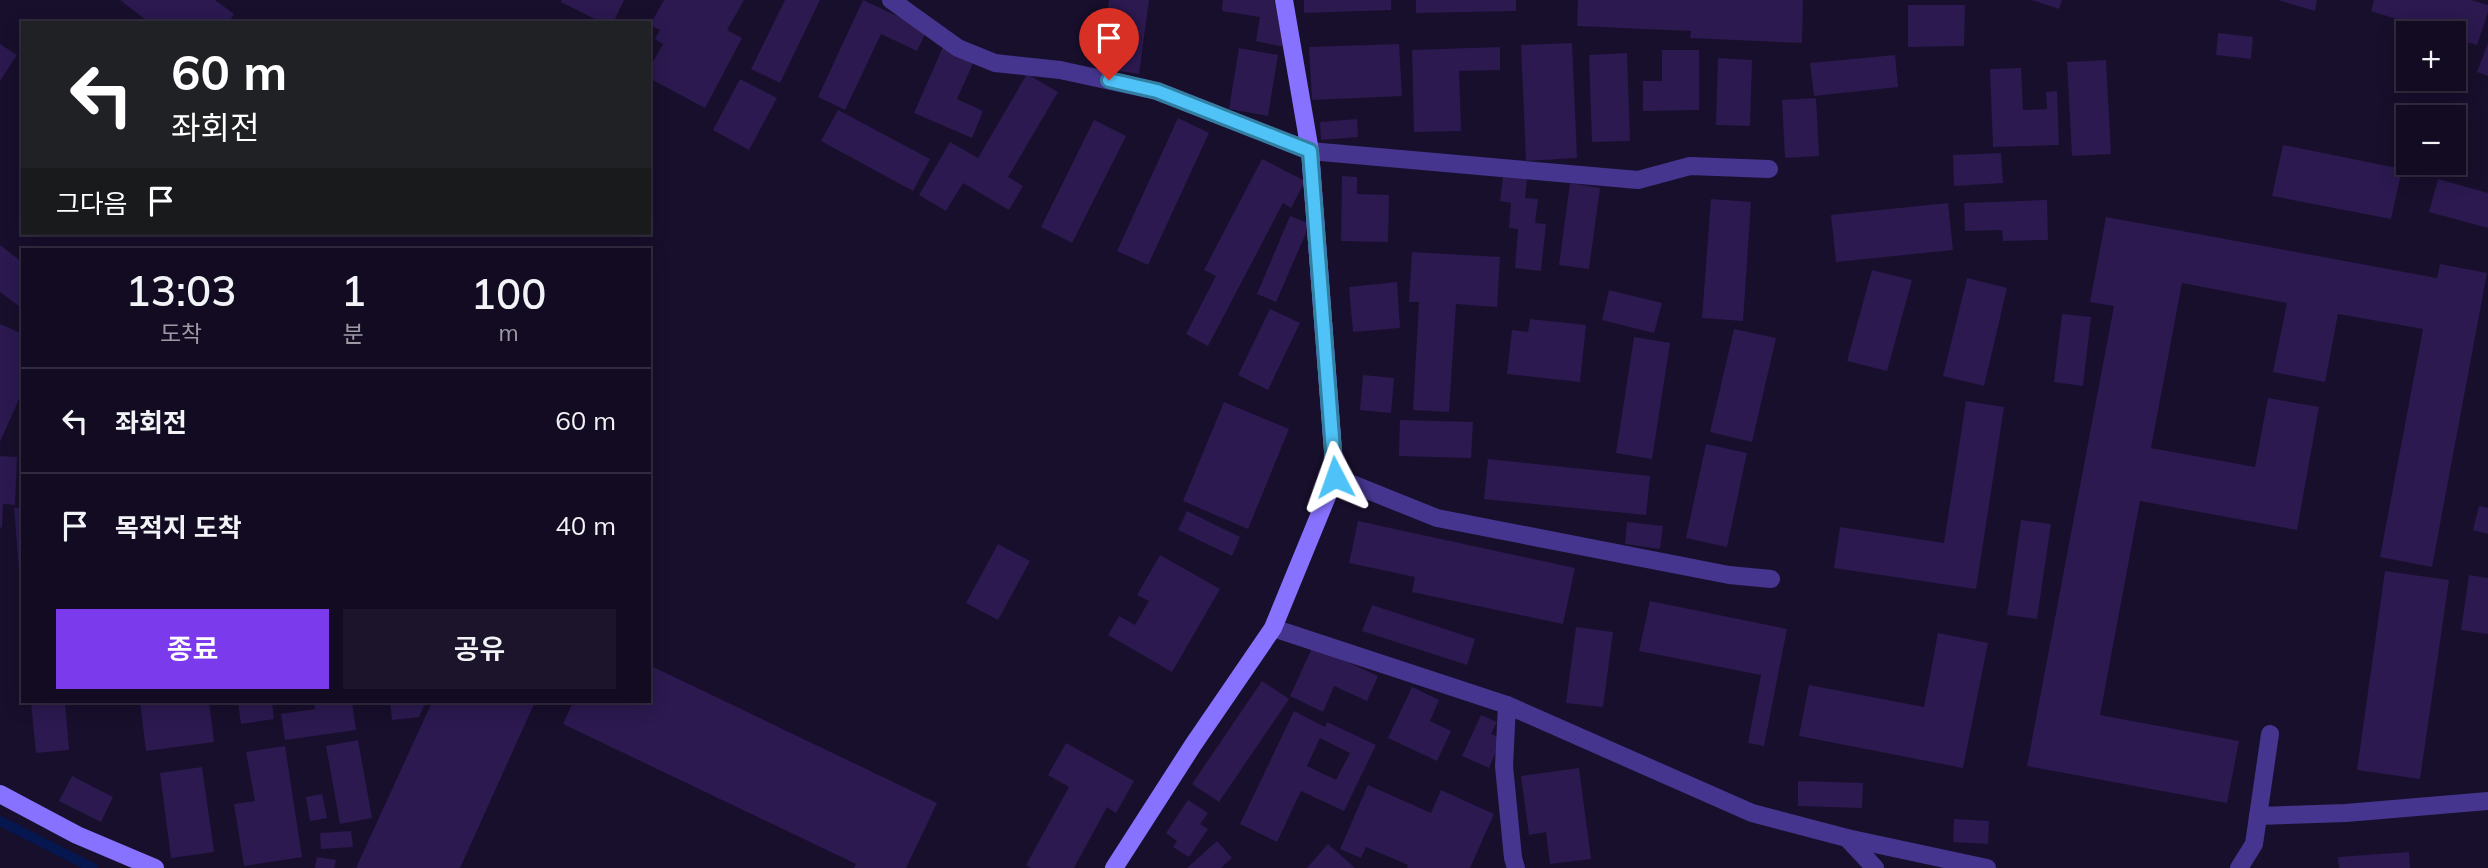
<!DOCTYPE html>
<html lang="ko">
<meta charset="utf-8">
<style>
:root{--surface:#120b21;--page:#1b142a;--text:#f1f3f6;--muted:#9c9ba5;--line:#312b3f;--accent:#7c3aed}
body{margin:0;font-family:Mulish,"Noto Sans KR",sans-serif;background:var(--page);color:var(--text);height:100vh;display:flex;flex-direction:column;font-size:26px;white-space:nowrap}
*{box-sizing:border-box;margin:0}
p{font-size:23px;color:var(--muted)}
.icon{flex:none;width:38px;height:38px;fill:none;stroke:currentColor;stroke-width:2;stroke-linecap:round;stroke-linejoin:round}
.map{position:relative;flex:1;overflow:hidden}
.side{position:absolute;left:21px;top:248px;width:630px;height:455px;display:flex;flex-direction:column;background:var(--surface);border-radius:0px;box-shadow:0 4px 18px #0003,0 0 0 2px var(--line)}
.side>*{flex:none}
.hud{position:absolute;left:21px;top:21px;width:630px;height:214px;border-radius:0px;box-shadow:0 4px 18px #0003,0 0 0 2px var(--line);background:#202124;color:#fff;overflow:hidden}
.fabs{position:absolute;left:2396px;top:21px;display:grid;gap:14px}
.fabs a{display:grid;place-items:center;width:70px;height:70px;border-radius:0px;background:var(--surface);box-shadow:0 4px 18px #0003,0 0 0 2px var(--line);font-size:35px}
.pin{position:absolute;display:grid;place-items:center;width:60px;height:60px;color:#fff;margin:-72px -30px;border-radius:50% 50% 50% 0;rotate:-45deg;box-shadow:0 0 7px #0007}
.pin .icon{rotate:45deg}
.me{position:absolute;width:77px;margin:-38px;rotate:356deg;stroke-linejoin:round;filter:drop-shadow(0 0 5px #0008)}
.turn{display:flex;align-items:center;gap:24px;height:147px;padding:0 35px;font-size:32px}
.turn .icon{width:91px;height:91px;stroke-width:2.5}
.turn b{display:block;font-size:49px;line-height:60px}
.then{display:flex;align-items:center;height:66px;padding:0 35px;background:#0003;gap:14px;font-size:26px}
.eta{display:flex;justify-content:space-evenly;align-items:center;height:119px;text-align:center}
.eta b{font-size:42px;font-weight:600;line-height:49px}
.cta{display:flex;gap:14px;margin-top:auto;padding:14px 35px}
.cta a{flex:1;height:80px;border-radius:0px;background:var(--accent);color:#fff;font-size:28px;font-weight:600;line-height:80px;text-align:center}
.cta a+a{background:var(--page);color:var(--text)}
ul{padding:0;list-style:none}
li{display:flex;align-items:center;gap:21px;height:105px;padding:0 35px;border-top:2px solid var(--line)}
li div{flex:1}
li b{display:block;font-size:26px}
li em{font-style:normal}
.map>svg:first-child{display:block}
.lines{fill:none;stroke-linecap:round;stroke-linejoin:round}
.stream{stroke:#06164e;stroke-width:10}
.building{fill:#2b194f;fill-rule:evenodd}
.street{stroke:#45358f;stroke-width:18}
.secondary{stroke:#8771ff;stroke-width:18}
.route-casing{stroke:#337fa1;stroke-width:18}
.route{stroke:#4fc3f7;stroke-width:12}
</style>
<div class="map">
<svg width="2488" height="868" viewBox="0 0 2488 868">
<rect width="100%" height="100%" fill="#180f2c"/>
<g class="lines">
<path class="stream" d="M 0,821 L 93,868"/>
</g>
<g class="building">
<path d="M 120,0 L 215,0 L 234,14 L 228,23 L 150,23 Z"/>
<path d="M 562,0 L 624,0 L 613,23 L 603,23 L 561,2 Z"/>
<path d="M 664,0 L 744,0 L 727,30 L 742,38 L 705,108 L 649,78 L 649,69 L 663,44 L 655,39 L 660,30 L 650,25 Z"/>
<path d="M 785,0 L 820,0 L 780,83 L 751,69 Z"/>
<path d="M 863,0 L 927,30 L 917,51 L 881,34 L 845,110 L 818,97 Z"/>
<path d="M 1109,0 L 1149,0 L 1139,74 L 1100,68 Z"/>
<path d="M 1223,0 L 1274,0 L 1284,47 L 1256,41 L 1260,17 L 1222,11 Z"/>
<path d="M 1304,0 L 1391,0 L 1391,10 L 1304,13 Z"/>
<path d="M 1416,0 L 1516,0 L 1516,11 L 1416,13 Z"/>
<path d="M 1578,0 L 1803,0 L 1802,43 L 1690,38 L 1691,31 L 1577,26 Z"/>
<path d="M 2032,0 L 2062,0 L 2059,9 Z"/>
<path d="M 2278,0 L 2317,0 L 2315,11 Z"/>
<path d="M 2374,0 L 2471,0 L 2488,5 L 2488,12 L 2477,45 L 2454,38 L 2454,33 L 2440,33 L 2371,11 Z"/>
<path d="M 1908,5 L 1965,5 L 1964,46 L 1908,47 Z"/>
<path d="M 2218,33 L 2253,37 L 2251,59 L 2216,55 Z"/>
<path d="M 1572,43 L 1577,158 L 1526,161 L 1521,45 Z"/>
<path d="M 2488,43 L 2488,76 L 2477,72 Z"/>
<path d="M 0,44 L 17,55 L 0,81 Z"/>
<path d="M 1399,44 L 1402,96 L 1312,100 L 1309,47 Z"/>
<path d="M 943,47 L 974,61 L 957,99 L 983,111 L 972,138 L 914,113 Z"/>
<path d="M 1500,47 L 1500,70 L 1459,71 L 1461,131 L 1414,132 L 1412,50 Z"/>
<path d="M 1239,48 L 1278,55 L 1268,116 L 1229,109 Z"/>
<path d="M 1662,50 L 1699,50 L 1699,110 L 1643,111 L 1643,81 L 1662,81 Z"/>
<path d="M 1627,53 L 1630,141 L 1592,142 L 1589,55 Z"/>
<path d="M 1895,55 L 1898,87 L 1814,96 L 1810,63 Z"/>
<path d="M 1718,58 L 1752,60 L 1750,126 L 1716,125 Z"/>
<path d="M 2106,60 L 2111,154 L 2072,156 L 2067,62 Z"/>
<path d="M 2021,68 L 2023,110 L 2047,109 L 2046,92 L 2057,91 L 2059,145 L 1993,147 L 1990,69 Z"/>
<path d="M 1027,74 L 1058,92 L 1008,177 L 1023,186 L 1009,210 L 963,183 L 946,211 L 919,195 L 950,142 L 978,158 Z"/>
<path d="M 740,79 L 777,98 L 749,150 L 713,130 Z"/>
<path d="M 1816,98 L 1819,156 L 1785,158 L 1782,100 Z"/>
<path d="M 838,110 L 930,159 L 913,191 L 821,141 Z"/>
<path d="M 1178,118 L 1209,133 L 1148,265 L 1117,251 Z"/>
<path d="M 1357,119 L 1358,137 L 1321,140 L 1320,122 Z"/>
<path d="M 1094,120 L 1126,136 L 1072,243 L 1041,227 Z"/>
<path d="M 2283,145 L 2402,169 L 2391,219 L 2272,196 Z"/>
<path d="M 2001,153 L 2003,183 L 1954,186 L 1953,155 Z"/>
<path d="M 1262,159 L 1305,181 L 1291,208 L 1283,203 L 1208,346 L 1186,334 L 1216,276 L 1204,270 Z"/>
<path d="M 1342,176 L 1357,177 L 1357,194 L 1389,195 L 1388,242 L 1341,241 Z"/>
<path d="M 1503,177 L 1527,179 L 1525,198 L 1538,199 L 1535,223 L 1546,224 L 1541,271 L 1515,268 L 1518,229 L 1509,228 L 1511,203 L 1500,201 Z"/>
<path d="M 2438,179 L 2488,193 L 2488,228 L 2429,212 Z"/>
<path d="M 1570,183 L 1600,188 L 1589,269 L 1559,265 Z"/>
<path d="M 1711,199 L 1751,202 L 1743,321 L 1702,318 Z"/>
<path d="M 2047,200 L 2048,240 L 2003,241 L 2002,230 L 1965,231 L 1964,203 Z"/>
<path d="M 1948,203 L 1953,250 L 1836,262 L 1831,215 Z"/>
<path d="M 1290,216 L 1310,224 L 1276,302 L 1257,294 Z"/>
<path d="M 2106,217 L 2437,278 L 2440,264 L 2487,273 L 2432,567 L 2380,557 L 2423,329 L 2338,314 L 2325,382 L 2273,372 L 2287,303 L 2182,283 L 2151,448 L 2255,467 L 2268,398 L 2319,407 L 2297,530 L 2140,501 L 2100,715 L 2239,741 L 2227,803 L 2027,766 L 2114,306 L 2090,302 Z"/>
<path d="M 0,245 L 23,263 L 23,309 L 0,292 Z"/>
<path d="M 1412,252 L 1500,257 L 1497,307 L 1456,304 L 1449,412 L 1413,410 L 1419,302 L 1409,302 Z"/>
<path d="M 1872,270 L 1912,280 L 1887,371 L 1847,361 Z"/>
<path d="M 1967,278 L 2007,288 L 1984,386 L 1943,376 Z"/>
<path d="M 1397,282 L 1400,328 L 1353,332 L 1349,287 Z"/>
<path d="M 1609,290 L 1662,303 L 1654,333 L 1602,320 Z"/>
<path d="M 1270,309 L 1300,323 L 1268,390 L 1238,375 Z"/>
<path d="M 2062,314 L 2091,317 L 2083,386 L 2054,382 Z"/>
<path d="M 1530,319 L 1586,325 L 1580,382 L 1507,374 L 1512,330 L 1528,332 Z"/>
<path d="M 0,324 L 23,334 L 23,390 L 0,442 Z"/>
<path d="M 1734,329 L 1776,338 L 1752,442 L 1710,432 Z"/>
<path d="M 1634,337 L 1670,343 L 1652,459 L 1616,453 Z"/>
<path d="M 1363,375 L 1394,378 L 1391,413 L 1360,410 Z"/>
<path d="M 1966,401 L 2004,407 L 1976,589 L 1834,568 L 1840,527 L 1944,543 Z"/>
<path d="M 1224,402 L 1289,429 L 1248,529 L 1183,501 Z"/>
<path d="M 1400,420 L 1473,422 L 1471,458 L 1399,456 Z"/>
<path d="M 1706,444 L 1747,453 L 1727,547 L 1686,538 Z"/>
<path d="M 0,456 L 17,457 L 15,505 L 3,504 L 2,528 L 0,527 Z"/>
<path d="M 1488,459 L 1650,476 L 1646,515 L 1484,499 Z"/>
<path d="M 2479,506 L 2488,508 L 2488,534 L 2473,530 Z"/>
<path d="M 23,507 L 23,596 L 21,596 L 14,508 Z"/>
<path d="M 1187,511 L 1240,537 L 1232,556 L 1178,530 Z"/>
<path d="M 2021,520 L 2051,524 L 2037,619 L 2007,615 Z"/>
<path d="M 1358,521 L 1575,568 L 1563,624 L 1412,592 L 1415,577 L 1349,563 Z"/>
<path d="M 1627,522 L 1663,526 L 1660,549 L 1625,544 Z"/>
<path d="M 998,544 L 1030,561 L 998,620 L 966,603 Z"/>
<path d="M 1160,555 L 1220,589 L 1172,672 L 1108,635 L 1119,616 L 1135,625 L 1149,601 L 1137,595 Z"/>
<path d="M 2385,571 L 2449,580 L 2420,779 L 2357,770 Z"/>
<path d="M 2469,575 L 2488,578 L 2488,634 L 2461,630 Z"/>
<path d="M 1650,601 L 1787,629 L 1764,746 L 1748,743 L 1761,675 L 1639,651 Z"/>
<path d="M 1372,605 L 1475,639 L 1467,665 L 1362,631 Z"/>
<path d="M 1576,627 L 1613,632 L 1603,707 L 1566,703 Z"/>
<path d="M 1938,633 L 1988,643 L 1963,768 L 1799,736 L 1809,685 L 1924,707 Z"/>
<path d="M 1313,646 L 1378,676 L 1367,701 L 1334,686 L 1323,712 L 1290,696 Z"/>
<path d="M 649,665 L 937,803 L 906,868 L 854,868 L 856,864 L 563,724 L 573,702 L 649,702 Z"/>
<path d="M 1262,681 L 1289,699 L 1219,802 L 1192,784 Z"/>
<path d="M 1412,687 L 1439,700 L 1430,721 L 1451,731 L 1437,761 L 1388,738 Z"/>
<path d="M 31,702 L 65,702 L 69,750 L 36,753 Z"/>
<path d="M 140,702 L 194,702 L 195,704 L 209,702 L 214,742 L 146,751 Z"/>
<path d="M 238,702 L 272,702 L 274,719 L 241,724 Z"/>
<path d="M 314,702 L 352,702 L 356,730 L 285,740 L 281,714 L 315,709 Z"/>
<path d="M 390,702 L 426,702 L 419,717 L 392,720 Z"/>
<path d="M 432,702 L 535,702 L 460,868 L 356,868 Z"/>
<path d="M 1294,711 L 1325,727 L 1327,722 L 1376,745 L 1344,811 L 1301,791 L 1277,842 L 1240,824 ZM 1320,738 L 1350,753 L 1336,780 L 1307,766 Z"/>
<path d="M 1481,715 L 1497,722 L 1491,734 L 1502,738 L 1489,768 L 1462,756 Z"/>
<path d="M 358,740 L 372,818 L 340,824 L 326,746 Z"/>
<path d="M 1066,743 L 1134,781 L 1116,813 L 1107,807 L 1074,868 L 1031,868 L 1026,865 L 1069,787 L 1048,775 Z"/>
<path d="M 285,746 L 302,857 L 244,866 L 234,804 L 255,801 L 246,752 Z"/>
<path d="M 202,767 L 214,852 L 171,858 L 160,773 Z"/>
<path d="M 1579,768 L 1591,859 L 1550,864 L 1546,832 L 1529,835 L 1521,776 Z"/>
<path d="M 72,776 L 113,797 L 101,822 L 59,801 Z"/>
<path d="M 1798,781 L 1863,783 L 1862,808 L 1798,806 Z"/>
<path d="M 1368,785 L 1431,813 L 1441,790 L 1494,814 L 1470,868 L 1407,868 L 1408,865 L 1366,847 L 1361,858 L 1340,849 Z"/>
<path d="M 322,794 L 327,818 L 310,821 L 306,797 Z"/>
<path d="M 1188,800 L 1208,813 L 1200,824 L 1208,829 L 1189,857 L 1173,847 L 1177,841 L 1166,833 Z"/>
<path d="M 1954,819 L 1989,821 L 1988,844 L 1953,842 Z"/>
<path d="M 351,831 L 353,847 L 321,849 L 320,833 Z"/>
<path d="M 1217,841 L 1232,858 L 1221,868 L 1187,868 Z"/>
<path d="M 1328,844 L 1355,868 L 1307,868 Z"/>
<path d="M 2409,852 L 2410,868 L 2339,868 L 2338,857 Z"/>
<path d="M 317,857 L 336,860 L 334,868 L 315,868 Z"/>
</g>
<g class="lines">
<g class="street">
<path d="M 891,0 L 958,48 L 995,63 L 1060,70 L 1157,91 L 1310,151 L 1638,180 L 1690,166 L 1769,169"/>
<path d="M 1335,477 L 1437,518 L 1729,575 L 1771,579"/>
<path d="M 1273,628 L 1507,705 L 1752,813 L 1847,838 L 1987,868"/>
<path d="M 1507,705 L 1504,766 L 1513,858 L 1516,868"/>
<path d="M 2258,816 L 2346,813 L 2488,801"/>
<path d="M 1847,838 L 1875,868"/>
<path d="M 2239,868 L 2254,844 L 2270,734"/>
</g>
<g class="secondary">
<path d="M 0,794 L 77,835 L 155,868"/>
<path d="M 1114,868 L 1193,745 L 1273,628 L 1335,477 L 1310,151 L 1284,0"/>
</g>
</g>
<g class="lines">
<g class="route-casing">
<path id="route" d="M 1109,80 L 1157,91 L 1310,151 L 1335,477"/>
</g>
<use href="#route" class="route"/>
</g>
</svg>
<div class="fabs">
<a>+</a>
<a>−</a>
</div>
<div class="pin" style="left:1109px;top:80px;background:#d93025"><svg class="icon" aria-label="arrive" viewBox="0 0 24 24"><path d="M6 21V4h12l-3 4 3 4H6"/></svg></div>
<svg class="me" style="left:1335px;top:477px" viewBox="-20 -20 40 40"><path d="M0-17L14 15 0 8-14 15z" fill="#4fc3f7" stroke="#fff" stroke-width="4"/></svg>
<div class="hud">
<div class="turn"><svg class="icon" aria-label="left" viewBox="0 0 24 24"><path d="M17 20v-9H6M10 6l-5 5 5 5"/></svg><div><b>60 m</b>좌회전</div></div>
<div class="then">그다음<svg class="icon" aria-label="arrive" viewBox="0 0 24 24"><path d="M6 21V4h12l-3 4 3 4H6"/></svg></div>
</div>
<section class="side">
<div class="eta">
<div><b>13:03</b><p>도착</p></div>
<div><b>1</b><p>분</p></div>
<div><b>100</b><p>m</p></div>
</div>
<ul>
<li><svg class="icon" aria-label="left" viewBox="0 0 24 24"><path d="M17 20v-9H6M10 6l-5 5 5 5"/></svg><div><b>좌회전</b></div><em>60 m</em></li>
<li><svg class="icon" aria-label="arrive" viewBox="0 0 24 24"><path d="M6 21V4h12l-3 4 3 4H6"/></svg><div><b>목적지 도착</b></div><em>40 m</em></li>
</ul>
<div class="cta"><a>종료</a><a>공유</a></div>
</section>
</div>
